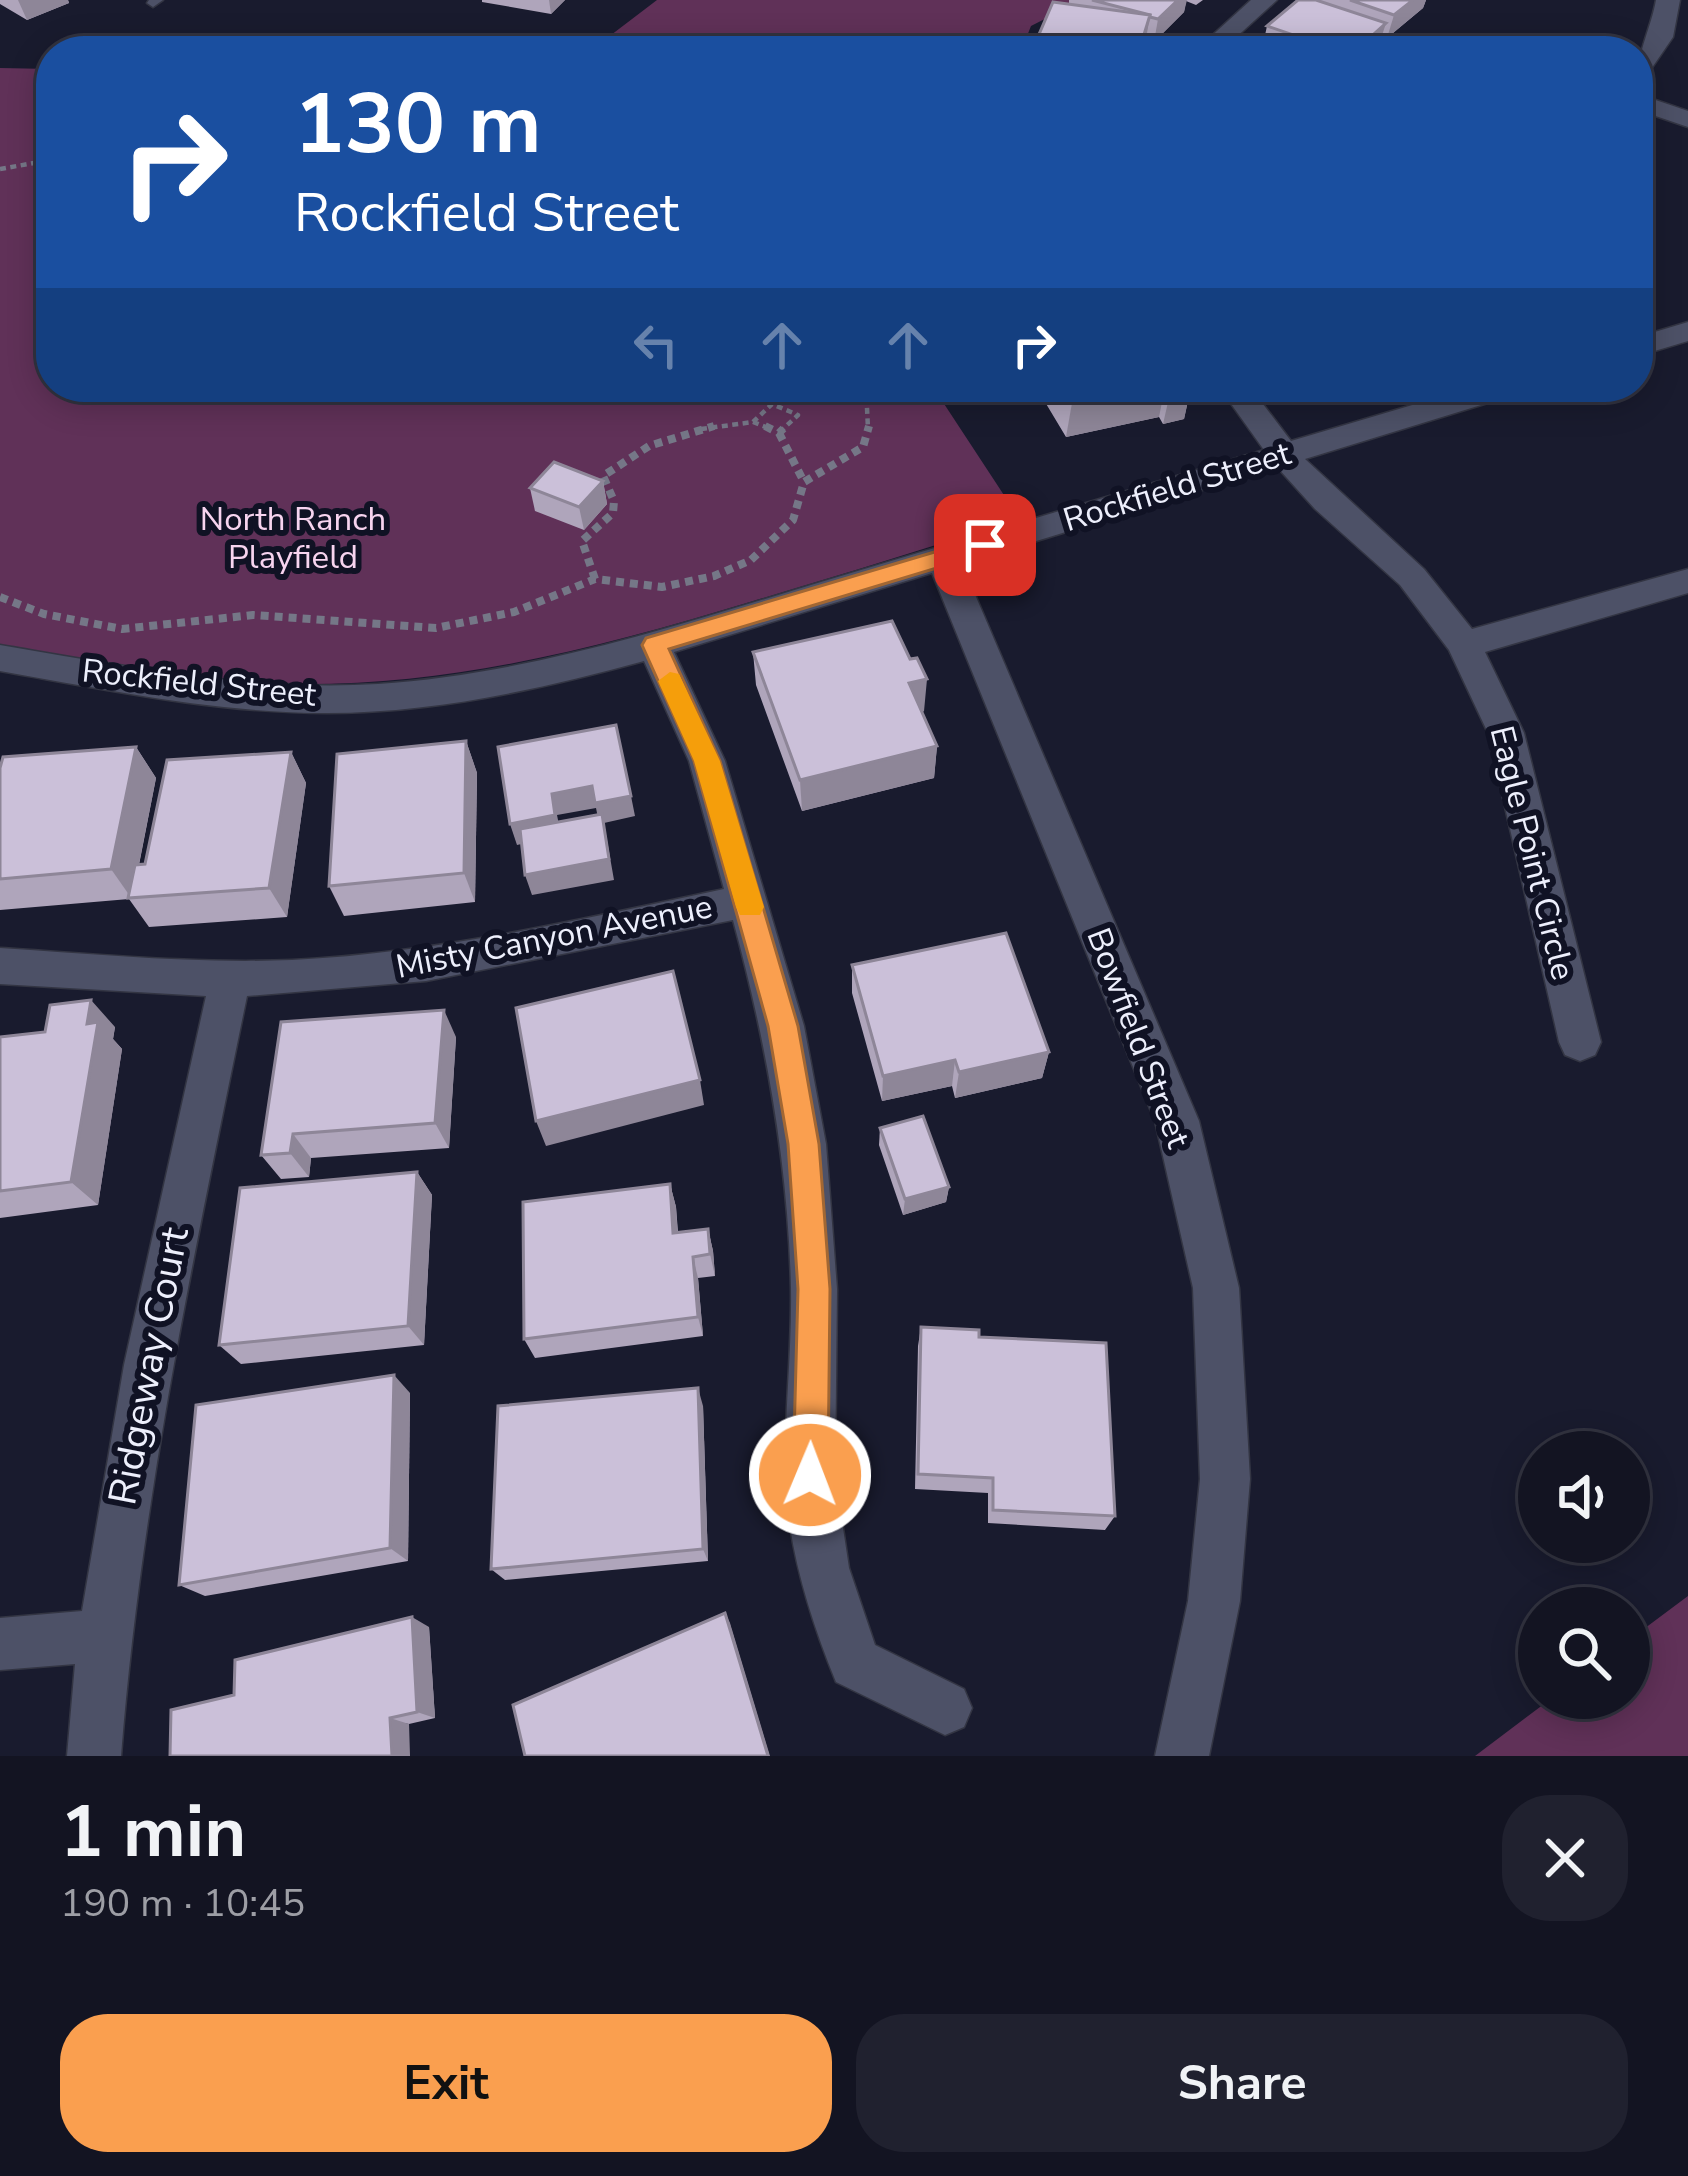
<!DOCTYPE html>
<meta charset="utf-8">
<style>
:root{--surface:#131422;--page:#20212f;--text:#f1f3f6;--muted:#9d9ea5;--line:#323340;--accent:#fa9f4f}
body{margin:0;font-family:"Nunito Sans",sans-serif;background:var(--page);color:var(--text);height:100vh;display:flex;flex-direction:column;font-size:45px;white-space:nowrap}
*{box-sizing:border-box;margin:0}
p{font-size:39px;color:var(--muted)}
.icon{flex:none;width:66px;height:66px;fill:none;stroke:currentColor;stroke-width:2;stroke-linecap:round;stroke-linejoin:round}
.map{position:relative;height:1756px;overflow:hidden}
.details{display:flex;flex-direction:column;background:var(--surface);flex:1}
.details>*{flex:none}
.top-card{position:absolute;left:36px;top:36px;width:1617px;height:366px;border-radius:48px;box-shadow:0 6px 30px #0003,0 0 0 3px var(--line);background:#1a4fa0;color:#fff;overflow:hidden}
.controls{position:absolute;left:1518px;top:1431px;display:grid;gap:24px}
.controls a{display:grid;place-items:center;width:132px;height:132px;border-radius:50%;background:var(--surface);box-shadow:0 6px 30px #0003,0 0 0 3px var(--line);font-size:60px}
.pin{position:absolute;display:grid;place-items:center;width:102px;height:102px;color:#fff;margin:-51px;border-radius:24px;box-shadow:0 6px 18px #0006}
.me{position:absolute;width:132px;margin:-66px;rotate:1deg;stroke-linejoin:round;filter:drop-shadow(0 0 9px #0008)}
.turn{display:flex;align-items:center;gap:42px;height:252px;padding:0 60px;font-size:54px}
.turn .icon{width:156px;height:156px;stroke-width:2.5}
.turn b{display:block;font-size:84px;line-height:102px}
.lanes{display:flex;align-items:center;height:114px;padding:0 60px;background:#0003;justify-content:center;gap:60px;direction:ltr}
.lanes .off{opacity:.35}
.round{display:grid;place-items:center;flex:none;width:126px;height:126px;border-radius:48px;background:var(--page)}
.overview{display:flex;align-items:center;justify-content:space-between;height:204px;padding:0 60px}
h1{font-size:72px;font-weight:700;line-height:90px}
.action{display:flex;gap:24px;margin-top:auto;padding:24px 60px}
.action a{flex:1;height:138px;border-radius:48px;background:var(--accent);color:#111;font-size:48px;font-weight:700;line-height:138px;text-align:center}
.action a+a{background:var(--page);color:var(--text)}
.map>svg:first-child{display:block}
.green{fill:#603158}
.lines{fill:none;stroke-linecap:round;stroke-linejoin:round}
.lane-casing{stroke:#333543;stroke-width:3}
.street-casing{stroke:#333543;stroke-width:3}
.path-far1{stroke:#757787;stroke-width:4.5;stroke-dasharray:6 4.5;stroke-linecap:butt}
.path{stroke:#757787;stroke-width:8;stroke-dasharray:8 6;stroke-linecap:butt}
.lane{fill:#4d5167;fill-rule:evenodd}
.street{fill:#4d5167;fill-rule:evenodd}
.wall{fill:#afa5bb}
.shaded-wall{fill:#8e8698}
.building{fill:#cbc0d9;stroke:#8e8698;stroke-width:3}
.route{fill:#fa9f4f;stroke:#a26733;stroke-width:3}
.slow{fill:#f59e0b}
.labels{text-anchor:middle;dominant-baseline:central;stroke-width:12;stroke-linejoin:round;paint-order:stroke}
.street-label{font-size:33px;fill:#edeffc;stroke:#101224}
.park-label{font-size:33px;fill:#f7d4ef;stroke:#101224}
.near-street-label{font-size:39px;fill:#edeffc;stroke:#101224}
</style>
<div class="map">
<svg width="1688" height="1756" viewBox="0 0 1688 1756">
<rect width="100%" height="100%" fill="#191b2e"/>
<g class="green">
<path d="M 657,0 L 1082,0 L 1031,26 L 1021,51 L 590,51 Z"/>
<path d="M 0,68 L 51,69 L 51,387 L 933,387 L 1019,518 C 930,548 840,575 750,602 C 598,648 449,687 288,684 C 191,683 95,661 0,645 Z"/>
<path d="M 1688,1596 L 1688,1756 L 1475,1756 L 1552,1698 L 1629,1698 L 1629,1640 Z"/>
</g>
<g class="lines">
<g class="lane-casing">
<path id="lane" d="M 149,0 L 163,0 L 153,7 L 147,3 Z"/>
</g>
<g class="street-casing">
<g id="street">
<path d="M 1251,0 L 1277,0 L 1221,51 L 1195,51 Z"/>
<path d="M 1656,0 L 1680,0 L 1673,37 L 1647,75 L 1638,77 C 1638,50 1651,28 1656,0 Z"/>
<path d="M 1638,94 L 1688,111 L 1688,127 L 1638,110 Z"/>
<path d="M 1688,322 L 1688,341 L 1638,356 L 1638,337 Z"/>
<path d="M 1219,387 L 1250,387 L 1291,441 L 1473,387 L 1521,387 L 1517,394 L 1305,459 L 1424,569 L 1472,629 L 1688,569 L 1688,593 L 1485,652 L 1524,733 L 1601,1042 L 1595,1055 L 1580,1061 L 1565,1055 L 1559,1042 L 1488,733 L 1449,650 L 1400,585 L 1315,509 L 1277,467 L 962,564 L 1199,1121 L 1239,1288 L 1250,1479 L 1240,1601 L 1209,1756 L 1155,1756 L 1188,1601 L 1200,1479 L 1193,1288 L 1155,1121 L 932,573 L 674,652 L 725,761 L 804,1026 L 826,1144 L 837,1289 L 835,1475 L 849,1568 L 875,1645 L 964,1689 L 972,1708 L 964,1727 L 945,1735 L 836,1682 C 809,1616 786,1542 785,1470 C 785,1409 792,1349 791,1288 C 788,1161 766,1041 733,920 L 426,981 L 247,996 C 195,1249 141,1499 121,1756 L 67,1756 L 75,1664 L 0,1670 L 0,1618 L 82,1611 L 124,1365 L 206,996 L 0,984 L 0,948 C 97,954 194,964 292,960 C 438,953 582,919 724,889 L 689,761 L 644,661 C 541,689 435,713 327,713 C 217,713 108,690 0,671 L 0,645 C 125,666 251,692 378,684 C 527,674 669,628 811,585 C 962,540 1113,495 1264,450 Z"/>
</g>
</g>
<g class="path-far1">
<path d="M 0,169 L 51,160"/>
<path d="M 765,387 L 772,404"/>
<path d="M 866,387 L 868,429"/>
<path d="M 753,422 L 771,429"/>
<path d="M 753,422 L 772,404 L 798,415 L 783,429"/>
<path d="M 701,429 L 753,422"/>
</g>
<g class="path">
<path d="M 765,426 L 779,433 L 786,426"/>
<path d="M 779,433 L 804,482"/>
<path d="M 595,579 L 582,541 L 613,513 L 614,501 L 603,476 L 649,446 L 714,426"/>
<path d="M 0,597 L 44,614 L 122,629 L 253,615 L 436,628 L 514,612 L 595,579 L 662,587 L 714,576 L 751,560 L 793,520 L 804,482 L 863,447 L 869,426"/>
</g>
<use href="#lane" class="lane"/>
<use href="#street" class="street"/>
</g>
<g class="wall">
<path d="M 0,0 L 68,0 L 69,3 L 27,20 L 0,4 Z"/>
<path d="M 482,0 L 565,0 L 551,14 L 482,2 Z"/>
<path d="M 1069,0 L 1203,0 L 1196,5 L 1186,1 L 1184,12 L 1154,42 L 1146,40 L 1144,51 L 1036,51 L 1037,39 L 1069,4 Z"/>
<path d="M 1298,0 L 1426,0 L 1423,8 L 1387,38 L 1382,36 L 1379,45 L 1373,51 L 1242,51 L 1262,49 L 1267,26 Z"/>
<path d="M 1036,387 L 1191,387 L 1184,419 L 1163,424 L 1159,417 L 1066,437 Z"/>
<path d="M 603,481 L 607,504 L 584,530 L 535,511 L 530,488 Z"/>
<path d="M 753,652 L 924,711 L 922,712 L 937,746 L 934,778 L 802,811 L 756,685 Z"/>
<path d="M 466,741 L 477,773 L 475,902 L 344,916 L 329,886 Z"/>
<path d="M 136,747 L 156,778 L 139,865 L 145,864 L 291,752 L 306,783 L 287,917 L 149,927 L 129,899 L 0,910 L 0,768 Z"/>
<path d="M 852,965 L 1049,1052 L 1042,1078 L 955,1098 L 952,1086 L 882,1101 L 852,993 Z"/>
<path d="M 281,1022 L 456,1037 L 449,1148 L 311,1158 L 309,1177 L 281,1179 L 261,1155 Z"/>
<path d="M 115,1027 L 113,1039 L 122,1049 L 98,1205 L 0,1218 L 0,1037 Z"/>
<path d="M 880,1128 L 949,1187 L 946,1202 L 903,1215 L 879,1145 Z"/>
<path d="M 417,1172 L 432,1195 L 424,1345 L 241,1364 L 219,1345 Z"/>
<path d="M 670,1184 L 676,1207 L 678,1232 L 708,1229 L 713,1251 L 715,1276 L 698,1278 L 703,1336 L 535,1358 L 524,1339 Z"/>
<path d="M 921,1327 L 979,1337 L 1115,1516 L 1105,1530 L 988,1523 L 988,1493 L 915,1489 L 918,1346 Z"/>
<path d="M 410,1393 L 408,1561 L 205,1596 L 179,1585 Z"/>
<path d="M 703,1406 L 708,1561 L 505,1580 L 491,1569 Z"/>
<path d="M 429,1627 L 435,1718 L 409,1724 L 234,1695 Z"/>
</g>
<g class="shaded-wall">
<path d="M 18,0 L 68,0 L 69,3 L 27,20 Z"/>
<path d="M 549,0 L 565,0 L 551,14 Z"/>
<path d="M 1178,0 L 1187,0 L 1184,12 L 1154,42 L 1158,19 Z"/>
<path d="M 1413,0 L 1426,0 L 1423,8 L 1387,38 L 1394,15 Z"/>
<path d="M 1150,15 L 1144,51 L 1139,51 Z"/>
<path d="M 1386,23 L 1379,45 L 1373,51 L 1355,51 Z"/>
<path d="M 1145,387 L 1165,387 L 1159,417 L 1066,437 L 1072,403 Z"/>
<path d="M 1183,387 L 1191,387 L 1184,419 L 1163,424 L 1171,389 Z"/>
<path d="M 603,481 L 607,504 L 584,530 L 579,507 Z"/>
<path d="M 927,679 L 924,711 L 908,715 L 909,683 Z"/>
<path d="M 466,741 L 477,773 L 475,902 L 464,873 Z"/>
<path d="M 937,746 L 934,778 L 802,811 L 800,780 Z"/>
<path d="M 136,747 L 156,778 L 132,899 L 111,869 Z"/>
<path d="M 291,752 L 306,783 L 287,917 L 269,888 Z"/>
<path d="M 592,786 L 631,796 L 635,816 L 604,823 L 614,880 L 532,895 L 525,875 L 599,823 L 596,808 L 557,815 L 561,835 L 517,845 L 510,824 L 552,794 Z"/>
<path d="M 91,1000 L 115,1027 L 113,1039 L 122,1049 L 98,1205 L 71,1182 L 87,1024 Z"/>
<path d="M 444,1010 L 456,1037 L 449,1148 L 435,1123 Z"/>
<path d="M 1049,1052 L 1042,1078 L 955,1098 L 959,1072 Z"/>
<path d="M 955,1060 L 952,1086 L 882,1101 L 883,1076 Z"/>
<path d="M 700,1080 L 704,1105 L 546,1146 L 536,1121 Z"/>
<path d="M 293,1134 L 311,1158 L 309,1177 L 290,1153 Z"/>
<path d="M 417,1172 L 432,1195 L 424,1345 L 408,1326 Z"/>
<path d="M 670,1184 L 676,1207 L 679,1255 L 673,1233 Z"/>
<path d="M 949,1187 L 946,1202 L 903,1215 L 905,1199 Z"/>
<path d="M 708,1229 L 713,1251 L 715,1276 L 710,1254 Z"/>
<path d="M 693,1257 L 698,1278 L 703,1336 L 698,1317 Z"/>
<path d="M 394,1375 L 410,1393 L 408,1561 L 390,1548 Z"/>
<path d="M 698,1388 L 703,1406 L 708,1561 L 703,1549 Z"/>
<path d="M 725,1613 L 730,1623 L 770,1756 L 768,1756 Z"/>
<path d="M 412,1617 L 429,1627 L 435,1718 L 417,1712 Z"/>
<path d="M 390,1718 L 409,1724 L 410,1756 L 392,1756 Z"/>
</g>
<g class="building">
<path d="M 1092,0 L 1178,0 L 1158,19 L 1150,17 L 1150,15 Z"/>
<path d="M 1298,0 L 1316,0 L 1386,23 L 1355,51 L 1340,51 L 1267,26 Z"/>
<path d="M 1350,0 L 1413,0 L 1394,15 Z"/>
<path d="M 1053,2 L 1150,15 L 1139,51 L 1121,51 L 1037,39 Z"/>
<path d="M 1244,47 L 1268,51 L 1242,51 Z"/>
<path d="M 1062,387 L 1145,387 L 1072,403 Z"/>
<path d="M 554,462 L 603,481 L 579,507 L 530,488 Z"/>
<path d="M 892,621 L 910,659 L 917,658 L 927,679 L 909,683 L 937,746 L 800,780 L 753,652 Z"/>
<path d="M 616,725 L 631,796 L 595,803 L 592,786 L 552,794 L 555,815 L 510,824 L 498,747 Z"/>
<path d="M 466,741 L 464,873 L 329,886 L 337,754 Z"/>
<path d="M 136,747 L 111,869 L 0,879 L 0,768 L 3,757 Z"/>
<path d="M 291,752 L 269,888 L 128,898 L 135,865 L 145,864 L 167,760 Z"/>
<path d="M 602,814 L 609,859 L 525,875 L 520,829 Z"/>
<path d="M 1006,933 L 1049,1052 L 959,1072 L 955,1060 L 883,1076 L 852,965 Z"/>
<path d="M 673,971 L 700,1080 L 536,1121 L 516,1008 Z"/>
<path d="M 91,1000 L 87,1024 L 98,1022 L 71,1182 L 0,1191 L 0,1037 L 45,1032 L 50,1005 Z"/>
<path d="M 444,1010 L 435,1123 L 293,1134 L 290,1153 L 261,1155 L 281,1022 Z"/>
<path d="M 923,1116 L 949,1187 L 905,1199 L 880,1128 Z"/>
<path d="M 417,1172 L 408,1326 L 219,1345 L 240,1188 Z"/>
<path d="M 670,1184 L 673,1233 L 708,1229 L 710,1254 L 693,1257 L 698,1317 L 524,1339 L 523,1202 Z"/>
<path d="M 921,1327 L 979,1330 L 979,1337 L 1106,1343 L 1115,1516 L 993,1510 L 993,1478 L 918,1474 Z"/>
<path d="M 394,1375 L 390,1548 L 179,1585 L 196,1405 Z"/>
<path d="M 698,1388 L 703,1549 L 491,1569 L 498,1406 Z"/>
<path d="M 725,1613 L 768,1756 L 525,1756 L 513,1705 Z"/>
<path d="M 412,1617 L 417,1712 L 390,1718 L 392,1756 L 170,1756 L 171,1710 L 234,1695 L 235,1660 Z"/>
</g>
<path class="route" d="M 985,537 L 997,545 L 993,551 L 669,649 L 720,761 L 798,1026 L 819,1144 L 830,1289 L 828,1475 L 823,1488 L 810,1493 L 798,1488 L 793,1475 L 798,1289 L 788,1144 L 768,1026 L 694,761 L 642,645 L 646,638 Z"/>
<path class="slow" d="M 670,672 L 679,674 L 720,761 L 764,907 L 760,915 L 740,915 L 736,907 L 694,761 L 658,681 Z"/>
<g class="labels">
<g class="street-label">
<text transform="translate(1177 487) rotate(-17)">Rockfield Street</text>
<text transform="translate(199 683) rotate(6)">Rockfield Street</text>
<text transform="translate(1532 853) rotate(76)">Eagle Point Circle</text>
<text transform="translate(554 937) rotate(-11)">Misty Canyon Avenue</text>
<text transform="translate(1138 1038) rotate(69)">Bowfield Street</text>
</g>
<g class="park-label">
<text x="293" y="519">North Ranch<tspan x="293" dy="38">Playfield</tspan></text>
</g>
<g class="near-street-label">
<text transform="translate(149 1366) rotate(-79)">Ridgeway Court</text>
</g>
</g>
</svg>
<div class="controls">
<a><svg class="icon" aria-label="sound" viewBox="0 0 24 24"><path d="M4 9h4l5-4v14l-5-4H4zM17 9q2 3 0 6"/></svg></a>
<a><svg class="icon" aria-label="search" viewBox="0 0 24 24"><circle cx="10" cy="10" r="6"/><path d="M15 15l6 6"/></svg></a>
</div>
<div class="pin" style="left:985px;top:545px;background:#d93025"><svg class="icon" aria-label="arrive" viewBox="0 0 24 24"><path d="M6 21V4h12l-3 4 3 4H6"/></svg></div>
<svg class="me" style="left:810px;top:1475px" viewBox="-20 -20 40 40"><circle r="17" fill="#fa9f4f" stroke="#fff" stroke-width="3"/><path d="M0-11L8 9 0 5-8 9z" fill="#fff"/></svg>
<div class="top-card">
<div class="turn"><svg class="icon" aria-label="right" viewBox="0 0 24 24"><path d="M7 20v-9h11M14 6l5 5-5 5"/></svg><div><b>130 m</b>Rockfield Street</div></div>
<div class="lanes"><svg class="icon off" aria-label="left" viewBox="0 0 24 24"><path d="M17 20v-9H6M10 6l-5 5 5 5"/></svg><svg class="icon off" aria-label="ahead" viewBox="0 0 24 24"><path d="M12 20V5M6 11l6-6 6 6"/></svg><svg class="icon off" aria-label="ahead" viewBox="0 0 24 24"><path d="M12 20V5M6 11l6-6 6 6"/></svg><svg class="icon" aria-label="right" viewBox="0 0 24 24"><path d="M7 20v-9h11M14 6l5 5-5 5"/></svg></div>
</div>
</div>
<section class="details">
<div class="overview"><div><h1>1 min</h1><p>190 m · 10:45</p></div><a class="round"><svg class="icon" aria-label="close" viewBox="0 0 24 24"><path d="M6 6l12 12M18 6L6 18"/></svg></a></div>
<div class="action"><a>Exit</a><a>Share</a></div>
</section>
